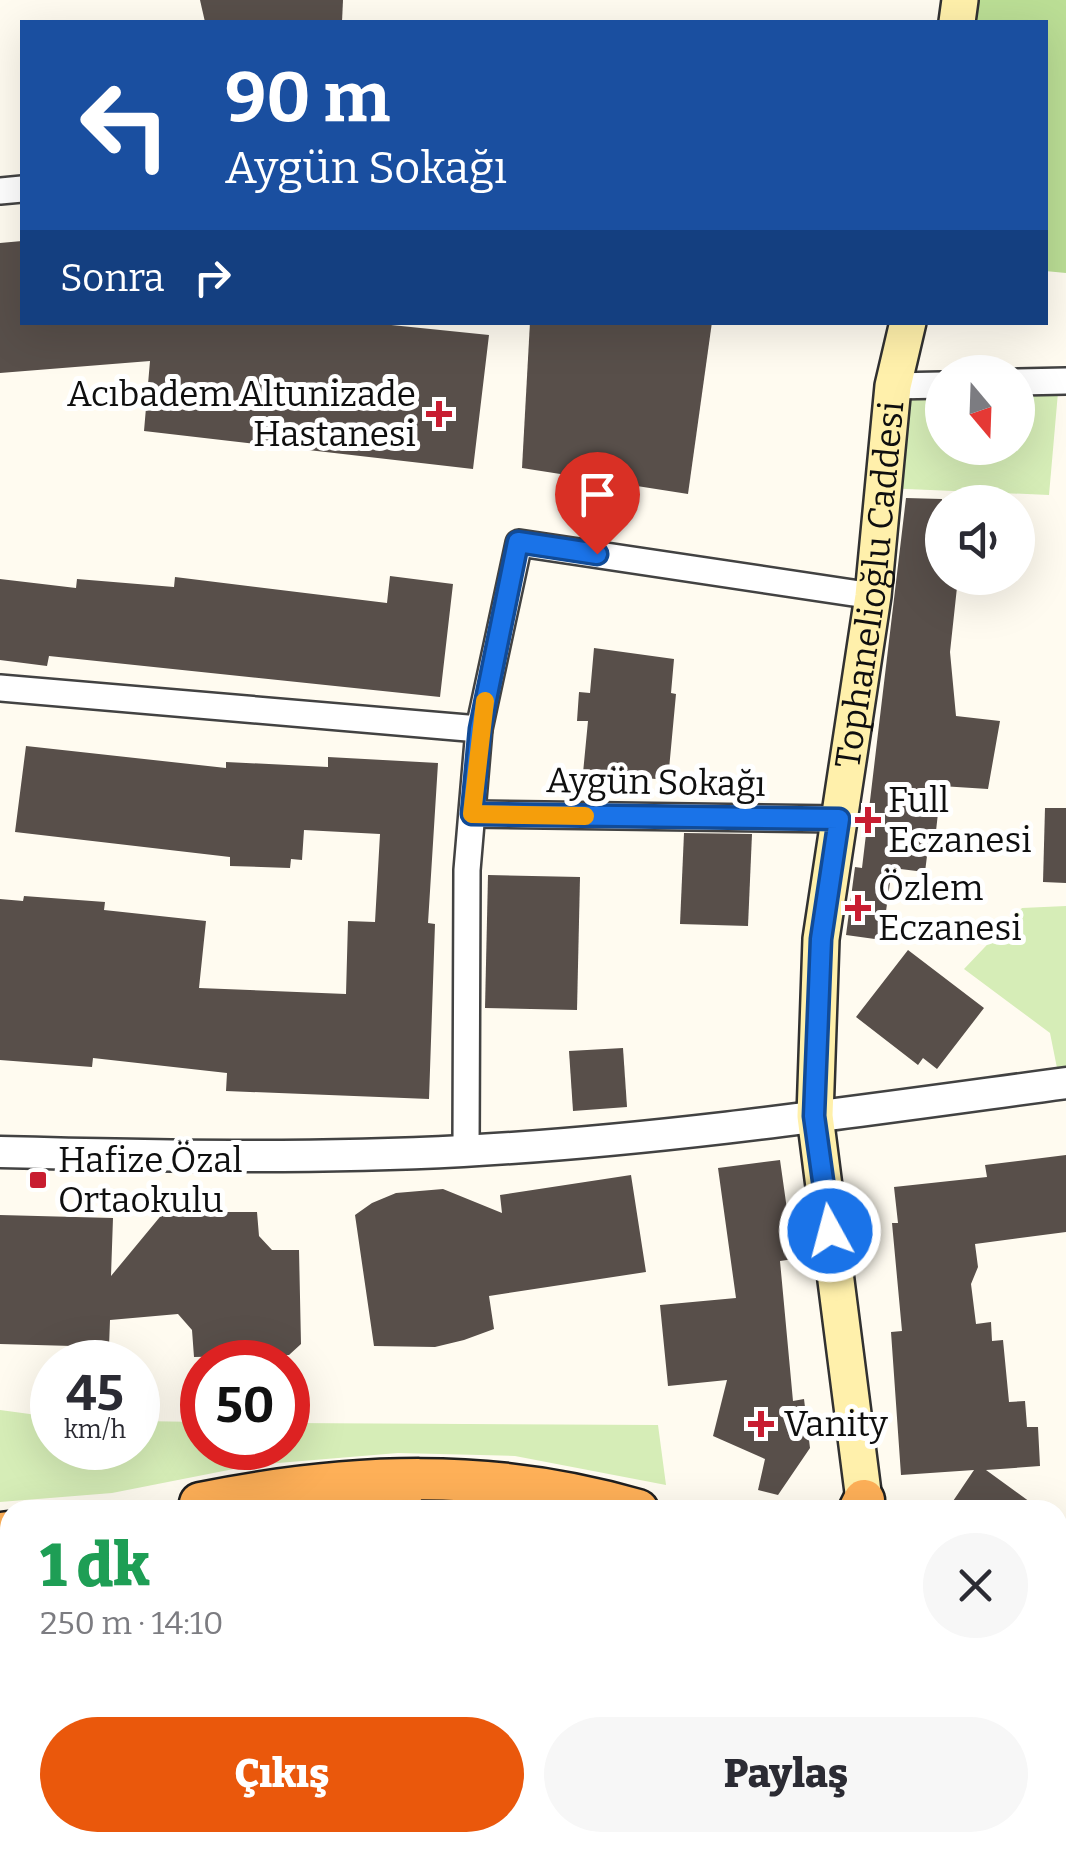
<!DOCTYPE html>
<html lang="tr">
<meta charset="utf-8">
<style>
:root{--surface:#fff;--page:#f7f7f7;--text:#2b2b33;--muted:#7c7c81;--accent:#ea580c}
body{margin:0;font-family:Bitter,serif;background:var(--page);color:var(--text);height:100vh;display:flex;flex-direction:column;font-size:38px;white-space:nowrap}
*{box-sizing:border-box;margin:0}
p{font-size:32px;color:var(--muted)}
.icon{flex:none;width:55px;height:55px;fill:none;stroke:currentColor;stroke-width:2;stroke-linecap:round;stroke-linejoin:round}
.map{position:relative;flex:1;overflow:hidden}
.sheet{position:absolute;left:0px;top:1500px;width:1068px;height:352px;display:flex;flex-direction:column;background:var(--surface);border-radius:30px 30px 0 0;box-shadow:0 10px 40px #0002}
.sheet>*{flex:none}
.guide{position:absolute;left:20px;top:20px;width:1028px;height:305px;border-radius:0px;box-shadow:0 10px 40px #0002;background:#1a4fa0;color:#fff;overflow:hidden}
.needle{width:65px;rotate:161deg}
.controls{position:absolute;left:925px;top:355px;display:grid;gap:20px}
.controls a{display:grid;place-items:center;width:110px;height:110px;border-radius:50%;background:var(--surface);box-shadow:0 10px 40px #0002;font-size:50px}
.speed{position:absolute;left:30px;top:1340px;display:flex;gap:20px;font-size:50px;font-weight:700;text-align:center}
.speed>*{display:grid;place-content:center;width:130px;height:130px;border-radius:50%;background:var(--surface);box-shadow:0 10px 40px #0002;line-height:1}
.speed small{font-size:25px;font-weight:400}
.speed .limit{border:15px solid #d22;background:#fff;color:#111}
.pin{position:absolute;display:grid;place-items:center;width:85px;height:85px;color:#fff;margin:-102px -42px;border-radius:50% 50% 50% 0;rotate:-45deg;box-shadow:0 0 10px #0007}
.pin .icon{rotate:45deg}
.me{position:absolute;width:110px;margin:-55px;rotate:353deg;stroke-linejoin:round;filter:drop-shadow(0 0 8px #0008)}
.turn{display:flex;align-items:center;gap:35px;height:210px;padding:0 40px;font-size:45px}
.turn .icon{width:130px;height:130px;stroke-width:2.5}
.turn b{display:block;font-size:70px;line-height:85px}
.then{display:flex;align-items:center;height:95px;padding:0 40px;background:#0003;gap:20px;font-size:38px}
.round{display:grid;place-items:center;flex:none;width:105px;height:105px;border-radius:52px;background:var(--page)}
.headline{display:flex;align-items:center;justify-content:space-between;height:170px;padding:0 40px}
h1{font-size:60px;font-weight:800;line-height:75px;color:#1e9e55}
.primary-button{display:flex;gap:20px;margin-top:auto;padding:20px 40px}
.primary-button a{flex:1;height:115px;border-radius:60px;background:var(--accent);color:#fff;font-size:40px;font-weight:800;line-height:115px;text-align:center}
.primary-button a+a{background:var(--page);color:var(--text)}
.map>svg:first-child{display:block}
.green{fill:#d6edb7}
.forest{fill:#bbde95}
.building{fill:#584f4a}
.lines{fill:none;stroke-linecap:round;stroke-linejoin:round}
.minor-casing{stroke:#424242;stroke-width:30}
.tertiary-casing{stroke:#424242;stroke-width:35}
.secondary-casing{stroke:#313131;stroke-width:40}
.primary-casing{stroke:#202020;stroke-width:42}
.trunk-casing{stroke:#202020;stroke-width:45}
.minor{stroke:#fff;stroke-width:25}
.tertiary{stroke:#fff;stroke-width:30}
.secondary{stroke:#fff0ab;stroke-width:35}
.primary{stroke:#ffcd60;stroke-width:38}
.trunk{stroke:#feb058;stroke-width:40}
.route-casing{stroke:#114b97;stroke-width:25}
.route{stroke:#1a73e8;stroke-width:18}
.slow{stroke:#f59e0b;stroke-width:18}
.poi-dot{fill:#c81d31;stroke:#fff;stroke-width:4}
.labels{text-anchor:middle;dominant-baseline:central;stroke-width:10;stroke-linejoin:round;paint-order:stroke}
.poi-label{font-size:35px;fill:#0f0f0f;stroke:#fff;text-anchor:start}
.street-label{font-size:35px;fill:#0f0f0f;stroke:#fff}
</style>
<div class="map">
<svg width="1066" height="1852" viewBox="0 0 1066 1852">
<rect width="100%" height="100%" fill="#fffbf0"/>
<g class="green">
<path d="M 1059,381 L 1049,495 L 883,488 L 893,386 L 942,385 L 942,448 L 1018,448 L 1018,382 Z"/>
<path d="M 1066,906 L 1066,1072 L 1058,1073 L 1050,1033 L 964,969 L 1022,908 Z"/>
<path d="M 0,1410 L 52,1417 L 52,1448 L 138,1448 L 138,1421 L 202,1422 L 202,1448 L 288,1448 L 288,1423 L 658,1425 L 666,1485 L 515,1456 L 398,1453 L 254,1465 L 112,1493 L 0,1502 Z"/>
<path d="M 425,1494 L 567,1510 L 492,1510 Z"/>
<path d="M 0,1547 L 10,1547 L 10,1773 L 0,1765 Z"/>
<path d="M 881,1843 L 991,1843 L 1006,1852 L 895,1852 Z"/>
</g>
<path class="forest" d="M 976,0 L 1066,0 L 1066,273 L 1045,271 L 1045,22 L 973,22 Z"/>
<g class="building">
<path d="M 200,0 L 343,0 L 342,22 L 205,22 Z"/>
<path d="M 22,241 L 22,322 L 362,322 L 489,335 L 473,469 L 144,431 L 150,361 L 0,373 L 0,243 Z"/>
<path d="M 530,322 L 712,322 L 688,494 L 522,468 Z"/>
<path d="M 906,498 L 942,499 L 942,578 L 958,578 L 950,652 L 956,716 L 1000,721 L 988,789 L 941,786 L 935,840 L 929,840 L 925,872 L 892,868 L 882,940 L 846,935 L 855,867 L 862,868 Z"/>
<path d="M 390,576 L 453,584 L 440,697 L 49,656 L 47,666 L 0,660 L 0,579 L 76,588 L 77,579 L 174,587 L 175,577 L 387,603 Z"/>
<path d="M 594,648 L 674,659 L 671,693 L 676,694 L 668,780 L 583,773 L 588,721 L 577,721 L 579,692 L 590,693 Z"/>
<path d="M 26,746 L 226,768 L 226,762 L 328,767 L 328,757 L 438,763 L 428,923 L 435,924 L 429,1099 L 226,1091 L 227,1073 L 93,1058 L 92,1067 L 0,1060 L 0,899 L 23,901 L 24,896 L 105,902 L 104,910 L 206,921 L 199,988 L 346,994 L 348,921 L 375,922 L 380,834 L 304,830 L 302,860 L 291,859 L 290,868 L 230,866 L 230,857 L 15,832 Z"/>
<path d="M 1045,808 L 1066,808 L 1066,883 L 1043,882 Z"/>
<path d="M 684,833 L 752,834 L 748,926 L 680,924 Z"/>
<path d="M 488,875 L 580,877 L 577,1010 L 485,1008 Z"/>
<path d="M 908,950 L 984,1008 L 937,1069 L 923,1058 L 918,1065 L 856,1017 Z"/>
<path d="M 623,1048 L 627,1107 L 573,1111 L 569,1051 Z"/>
<path d="M 1066,1155 L 1066,1232 L 975,1244 L 978,1267 L 971,1284 L 976,1324 L 991,1322 L 992,1341 L 1003,1340 L 1009,1402 L 1025,1401 L 1027,1427 L 1038,1427 L 1040,1466 L 986,1470 L 1041,1510 L 947,1510 L 974,1470 L 901,1475 L 891,1332 L 902,1331 L 892,1223 L 898,1223 L 894,1187 L 987,1177 L 985,1165 Z"/>
<path d="M 780,1160 L 794,1259 L 780,1261 L 793,1401 L 804,1399 L 810,1448 L 778,1495 L 758,1490 L 765,1459 L 713,1436 L 727,1380 L 668,1386 L 660,1305 L 736,1298 L 718,1168 Z"/>
<path d="M 631,1175 L 646,1272 L 489,1296 L 494,1329 L 464,1340 L 435,1347 L 374,1346 L 355,1215 L 372,1203 L 396,1193 L 443,1189 L 502,1213 L 500,1195 Z"/>
<path d="M 164,1212 L 257,1212 L 259,1236 L 272,1250 L 299,1250 L 301,1344 L 289,1355 L 194,1357 L 192,1330 L 178,1314 L 110,1320 L 109,1347 L 0,1344 L 0,1215 L 113,1218 L 111,1276 Z"/>
</g>
<g class="lines">
<g class="minor-casing">
<g id="minor">
<path d="M 0,191 L 22,189"/>
<path d="M 1018,382 L 1066,381"/>
<path d="M 893,386 L 942,385"/>
<path d="M 0,688 L 479,729"/>
<path d="M 472,814 L 839,819"/>
<path d="M 466,1151 L 467,870 L 479,729 L 519,543 L 873,596"/>
</g>
</g>
<g class="tertiary-casing">
<path id="tertiary" d="M 0,1152 C 155,1156 308,1159 463,1151 C 664,1140 866,1110 1066,1083"/>
</g>
<g class="secondary-casing">
<g id="secondary">
<path d="M 957,22 L 960,0"/>
<path id="s1" d="M 864,1500 L 815,1116 L 821,939 L 873,596 L 893,386 L 908,322"/>
</g>
</g>
<g class="primary-casing">
<g id="primary">
<path d="M 1058,1804 L 1066,1808"/>
<path d="M 1017,1842 L 1032,1852"/>
</g>
</g>
<g class="trunk-casing">
<g id="trunk">
<path d="M 323,1502 L 404,1510"/>
<path d="M 200,1503 C 350,1473 491,1467 638,1510"/>
<path d="M 859,1510 L 864,1500"/>
<path d="M 0,1533 L 10,1532"/>
<path d="M 0,1816 L 10,1825"/>
<path d="M 31,1842 L 42,1852"/>
<path d="M 154,1842 L 155,1852"/>
<path d="M 800,1842 L 806,1852"/>
<path d="M 853,1842 L 865,1852"/>
</g>
</g>
<use href="#minor" class="minor"/>
<use href="#tertiary" class="tertiary"/>
<use href="#secondary" class="secondary"/>
<use href="#primary" class="primary"/>
<use href="#trunk" class="trunk"/>
</g>
<g class="lines">
<g class="route-casing">
<path id="route" d="M 597,554 L 518,542 L 480,729 L 472,814 L 839,819 L 821,939 L 814,1116 L 830,1231"/>
</g>
<use href="#route" class="route"/>
<path class="slow" d="M 485,701 L 472,814 L 585,816"/>
</g>
<g class="poi-dot">
<path d="M434 399h10v10h10v10h-10v10h-10v-10h-10v-10h10z"/>
<path d="M863 805h10v10h10v10h-10v10h-10v-10h-10v-10h10z"/>
<path d="M853 893h10v10h10v10h-10v10h-10v-10h-10v-10h10z"/>
<rect x="28" y="1170" width="20" height="20" rx="5"/>
<path d="M756 1409h10v10h10v10h-10v10h-10v-10h-10v-10h10z"/>
</g>
<g class="labels">
<g class="poi-label">
<text x="416" y="394" text-anchor="end">Acıbadem Altunizade<tspan x="416" dy="40">Hastanesi</tspan></text>
<text x="888" y="800">Full<tspan x="888" dy="40">Eczanesi</tspan></text>
<text x="878" y="888">Özlem<tspan x="878" dy="40">Eczanesi</tspan></text>
<text x="58" y="1160">Hafize Özal<tspan x="58" dy="40">Ortaokulu</tspan></text>
<text x="784" y="1424">Vanity</text>
</g>
<g class="street-label">
<text stroke="none"><textPath href="#s1" startOffset="922">Tophanelioğlu Caddesi</textPath></text>
<text transform="translate(656 782) rotate(1)">Aygün Sokağı</text>
</g>
</g>
</svg>
<div class="controls">
<a><svg class="needle" viewBox="-14 -14 28 28"><path d="M0-13l5 13h-10z" fill="#e53935"/><path d="M0 13l5-13h-10z" fill="#7c7c81"/></svg></a>
<a><svg class="icon" aria-label="sound" viewBox="0 0 24 24"><path d="M4 9h4l5-4v14l-5-4H4zM17 9q2 3 0 6"/></svg></a>
</div>
<div class="speed"><div>45<small>km/h</small></div><div class="limit">50</div></div>
<div class="pin" style="left:597px;top:554px;background:#d93025"><svg class="icon" aria-label="arrive" viewBox="0 0 24 24"><path d="M6 21V4h12l-3 4 3 4H6"/></svg></div>
<svg class="me" style="left:830px;top:1231px" viewBox="-20 -20 40 40"><circle r="17" fill="#1a73e8" stroke="#fff" stroke-width="3"/><path d="M0-11L8 9 0 5-8 9z" fill="#fff"/></svg>
<div class="guide">
<div class="turn"><svg class="icon" aria-label="left" viewBox="0 0 24 24"><path d="M17 20v-9H6M10 6l-5 5 5 5"/></svg><div><b>90 m</b>Aygün Sokağı</div></div>
<div class="then">Sonra<svg class="icon" aria-label="right" viewBox="0 0 24 24"><path d="M7 20v-9h11M14 6l5 5-5 5"/></svg></div>
</div>
<section class="sheet">
<div class="headline"><div><h1>1 dk</h1><p>250 m · 14:10</p></div><a class="round"><svg class="icon" aria-label="close" viewBox="0 0 24 24"><path d="M6 6l12 12M18 6L6 18"/></svg></a></div>
<div class="primary-button"><a>Çıkış</a><a>Paylaş</a></div>
</section>
</div>
